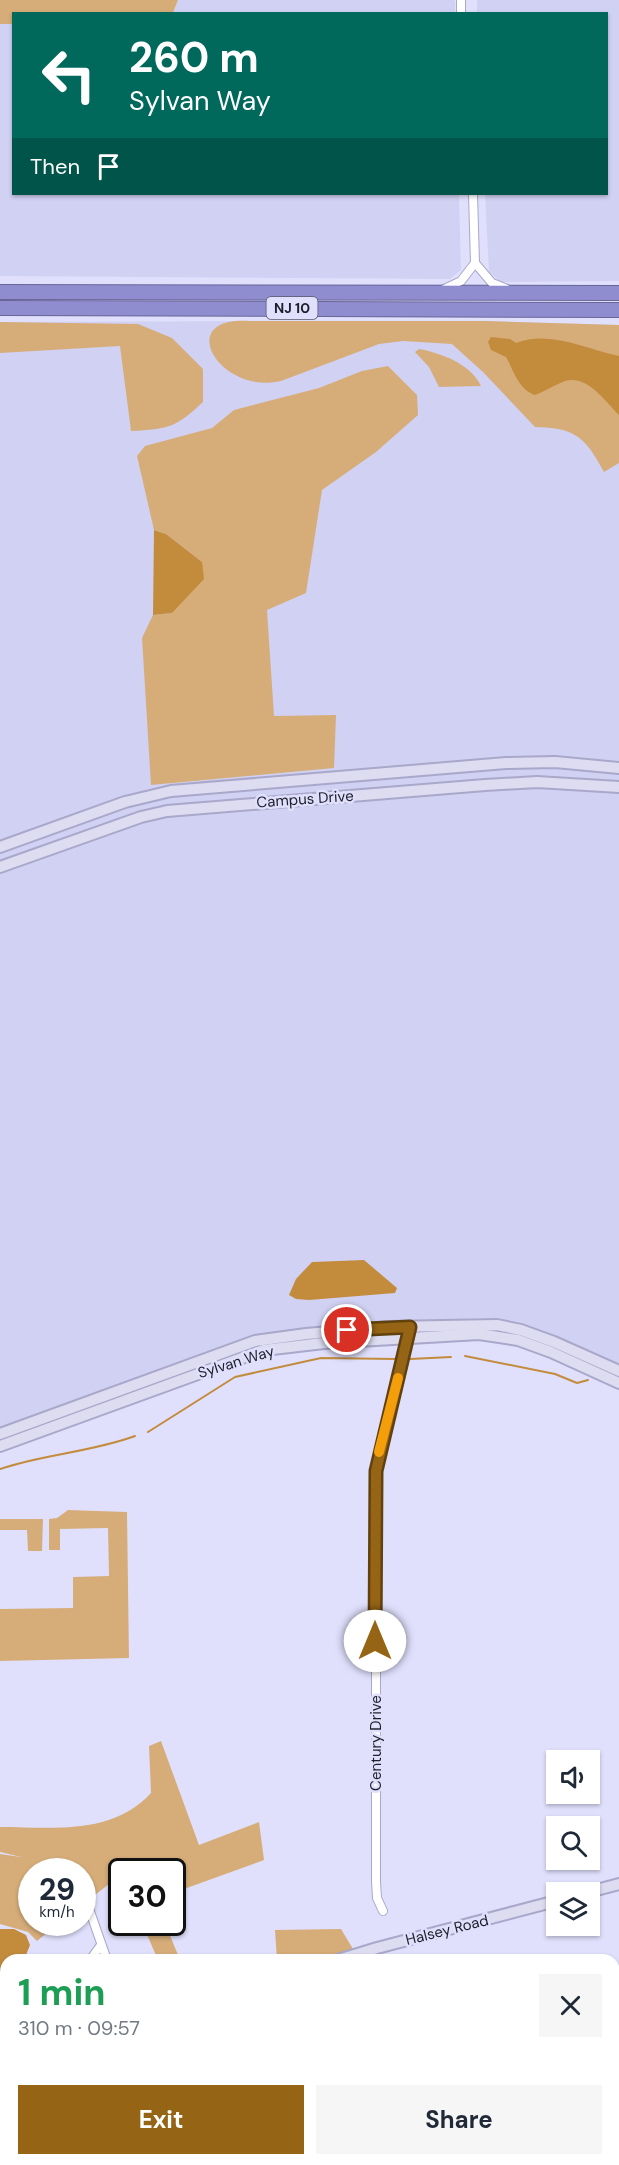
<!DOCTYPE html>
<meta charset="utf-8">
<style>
:root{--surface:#fff;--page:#f6f6f7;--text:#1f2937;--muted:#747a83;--accent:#956415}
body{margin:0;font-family:"DM Sans",sans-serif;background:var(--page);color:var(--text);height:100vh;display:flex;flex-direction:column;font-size:22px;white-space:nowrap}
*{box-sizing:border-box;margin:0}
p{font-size:20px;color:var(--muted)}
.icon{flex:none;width:33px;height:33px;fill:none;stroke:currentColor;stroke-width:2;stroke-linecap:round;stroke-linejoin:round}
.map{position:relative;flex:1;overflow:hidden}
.side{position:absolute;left:0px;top:1954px;width:620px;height:212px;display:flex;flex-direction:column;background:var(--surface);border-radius:18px 18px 0 0;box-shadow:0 2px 4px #0004}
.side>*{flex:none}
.hud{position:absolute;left:12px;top:12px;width:596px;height:183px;border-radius:0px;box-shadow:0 2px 4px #0004;background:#00695c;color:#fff;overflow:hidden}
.buttons{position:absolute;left:546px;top:1750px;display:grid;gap:12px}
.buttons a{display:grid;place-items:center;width:54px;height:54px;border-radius:0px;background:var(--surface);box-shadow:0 2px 4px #0004;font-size:30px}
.speed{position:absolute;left:18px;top:1858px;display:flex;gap:12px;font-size:30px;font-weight:700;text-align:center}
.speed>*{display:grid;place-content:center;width:78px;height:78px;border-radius:50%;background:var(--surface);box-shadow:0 2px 4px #0004;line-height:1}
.speed small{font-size:15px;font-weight:400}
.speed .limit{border:3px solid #111;border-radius:9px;background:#fff;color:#111}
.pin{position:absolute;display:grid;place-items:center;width:51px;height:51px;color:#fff;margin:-26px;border:3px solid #fff;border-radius:50%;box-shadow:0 2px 6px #0007}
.me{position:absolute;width:66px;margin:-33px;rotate:0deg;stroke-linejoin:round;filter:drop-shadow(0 0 4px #0008)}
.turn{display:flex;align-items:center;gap:21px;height:126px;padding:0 18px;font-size:27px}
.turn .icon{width:78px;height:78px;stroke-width:2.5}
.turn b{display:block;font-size:42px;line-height:51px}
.then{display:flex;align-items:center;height:57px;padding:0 18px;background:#0003;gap:12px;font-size:22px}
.round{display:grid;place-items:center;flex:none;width:63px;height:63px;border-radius:0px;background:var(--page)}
.overview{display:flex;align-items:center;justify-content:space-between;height:102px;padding:0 18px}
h1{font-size:36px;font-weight:700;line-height:45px;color:#1e9e55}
.button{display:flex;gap:12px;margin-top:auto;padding:12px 18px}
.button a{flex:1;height:69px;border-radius:0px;background:var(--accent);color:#fff;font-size:24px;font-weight:700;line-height:69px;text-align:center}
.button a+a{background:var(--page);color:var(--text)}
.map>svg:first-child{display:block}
.built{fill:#d1d1f4}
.green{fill:#d6ad79}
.water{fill:#c38b3c}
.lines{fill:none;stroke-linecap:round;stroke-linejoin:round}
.stream{stroke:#c38b3c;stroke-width:2}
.street-casing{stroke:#a9a8ca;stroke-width:10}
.secondary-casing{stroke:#a9a8ca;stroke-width:14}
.highway-casing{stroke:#676696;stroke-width:16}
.street{stroke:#fff;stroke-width:8}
.secondary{stroke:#dddcf1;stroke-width:10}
.highway{stroke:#8f8cd0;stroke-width:14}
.route-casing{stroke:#61410e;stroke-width:15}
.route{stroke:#956415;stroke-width:10}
.slow{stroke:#f59e0b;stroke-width:10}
.labels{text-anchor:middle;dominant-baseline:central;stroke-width:5;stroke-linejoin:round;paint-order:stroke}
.shield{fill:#e0e0fd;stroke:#585869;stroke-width:1.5}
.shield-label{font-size:14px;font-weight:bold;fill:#1e1e2a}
.street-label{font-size:15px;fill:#1e1e2a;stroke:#e0e0fd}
</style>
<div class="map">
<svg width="619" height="2165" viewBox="0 0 619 2165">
<rect width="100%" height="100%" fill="#e0e0fd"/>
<g class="built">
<path d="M 178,0 L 453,0 L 455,1 L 455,14 L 173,14 Z"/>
<path d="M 477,0 L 619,0 L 619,281 L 501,282 L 489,272 L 485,194 L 606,194 L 606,14 L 477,13 Z"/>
<path d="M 0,24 L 13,24 L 14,194 L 459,194 L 461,270 L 450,279 L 0,276 Z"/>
<path d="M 256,321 L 486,321 L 619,325 L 619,1367 L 544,1333 L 481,1318 L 282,1331 L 248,1338 L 0,1428 L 0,322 Z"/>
</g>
<g class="green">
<path d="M 0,0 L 178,0 L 173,13 L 14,14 L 13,24 L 0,24 Z"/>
<path d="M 256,321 L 486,321 L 619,325 L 619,463 L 604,472 C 585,437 576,428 535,427 L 483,372 L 452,344 L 403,341 L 379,344 L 281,381 C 225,394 183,331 229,322 C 237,320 248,321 256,321 Z"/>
<path d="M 0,322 L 138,324 L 172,338 L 203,369 L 203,402 C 175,428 169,429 131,431 L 120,346 L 0,353 Z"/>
<path d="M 419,349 C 441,353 471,364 481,386 L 439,387 L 429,367 L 415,352 Z"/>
<path d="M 388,366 L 417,395 L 418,415 L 376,452 L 322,490 L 306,593 L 267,610 L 274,716 L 336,715 L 334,768 L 151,785 L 142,638 L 153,615 L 172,613 L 202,562 L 166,534 L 154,530 L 137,456 L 145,446 L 212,428 L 234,410 L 319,388 L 362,371 Z"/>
<path d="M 68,1510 L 127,1512 L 129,1658 L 0,1661 L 0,1609 L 73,1608 L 73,1577 L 109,1576 L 108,1528 L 60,1529 L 60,1550 L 49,1550 L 49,1519 L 57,1518 Z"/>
<path d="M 0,1519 L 43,1519 L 42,1551 L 28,1551 L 27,1530 L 0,1530 Z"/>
<path d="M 161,1741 L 199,1845 L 259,1822 L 264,1860 L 173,1893 L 172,1872 L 122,1872 L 121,1875 L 83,1904 L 82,1872 L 32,1872 L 32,1923 L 59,1923 L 37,1941 L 28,1932 L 0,1924 L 0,1854 L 21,1857 L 0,1852 L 0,1827 C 53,1827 111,1836 151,1793 L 149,1746 Z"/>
<path d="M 142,1923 L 165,1923 L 180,1960 L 158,1960 Z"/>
<path d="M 341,1929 L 356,1954 L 376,1948 L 380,1960 L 277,1960 L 275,1930 Z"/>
<path d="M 202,2160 L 372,2160 L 374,2165 L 196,2165 Z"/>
</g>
<g class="water">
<path d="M 491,337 L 510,339 L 516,343 C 550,330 585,349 619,356 L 619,415 C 606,402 587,374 565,381 C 555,385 545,391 535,395 C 518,389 514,371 506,357 L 491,350 L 488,342 Z"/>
<path d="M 154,530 L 166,534 L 202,562 L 204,579 L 172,613 L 153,615 Z"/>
<path d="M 364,1260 L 397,1288 L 395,1293 L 309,1300 L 296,1299 L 289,1295 L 296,1279 L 312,1262 Z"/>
<path d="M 0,1929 L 14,1929 L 26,1935 L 30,1945 L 24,1960 L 6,1960 L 6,1975 L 0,1987 Z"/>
</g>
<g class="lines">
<g class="stream">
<path d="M 465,1356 L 555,1374 L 577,1383 L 588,1380"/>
<path d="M 410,1359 L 451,1357"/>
<path d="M 148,1432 L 235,1377 L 321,1358 L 396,1359"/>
<path d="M 0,1469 C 44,1454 92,1452 135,1436"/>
</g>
<g class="street-casing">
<g id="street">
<path d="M 461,0 L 461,14"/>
<path d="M 473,194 L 475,263 L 492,283 L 507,289"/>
<path d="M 442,290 L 461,281 L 475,263"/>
<path d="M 86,1900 L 107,1960"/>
<path d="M 383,1911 L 377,1898 L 376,1881 L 376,1471 L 410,1327"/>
<path d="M 90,1960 L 101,1945"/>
<path d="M 0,2096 L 6,2090"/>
<path d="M 614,2109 L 619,2107"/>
<path d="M 447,2160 L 449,2165"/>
<path d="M 506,2165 L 512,2160"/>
</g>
</g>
<g class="secondary-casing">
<g id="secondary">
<path d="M 0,847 L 125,802 L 171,791 L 506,763 L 555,762 L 619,768"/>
<path d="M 0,867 L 141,817 L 167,811 L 485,785 L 537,782 L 619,787"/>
<path d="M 0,1434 L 255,1341 L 306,1334 L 388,1327 L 497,1325 L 521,1330 L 554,1342 L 619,1371"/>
<path d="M 0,1446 L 264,1350 L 324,1343 L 479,1334 L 518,1340 L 551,1352 L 619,1383"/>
<path d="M 585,1893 L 619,1884"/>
<path d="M 338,1960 L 377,1948 L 556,1901"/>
<path d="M 73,2165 L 80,2160"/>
</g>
</g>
<g class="highway-casing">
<g id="highway">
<path d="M 0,292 L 619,293"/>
<path d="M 0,308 L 619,310"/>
</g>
</g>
<use href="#street" class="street"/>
<use href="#secondary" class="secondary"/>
<use href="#highway" class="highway"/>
</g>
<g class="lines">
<g class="route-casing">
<path id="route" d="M 347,1330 L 410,1327 L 376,1471 L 375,1641"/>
</g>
<use href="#route" class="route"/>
<path class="slow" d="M 379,1452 L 398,1378"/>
</g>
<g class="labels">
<rect class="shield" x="266.5" y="297" width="51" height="22" rx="4.5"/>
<g class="shield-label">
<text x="292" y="308">NJ 10</text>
</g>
<g class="street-label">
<text transform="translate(305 799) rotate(-4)">Campus Drive</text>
<text transform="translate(236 1362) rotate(-17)">Sylvan Way</text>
<text transform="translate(376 1743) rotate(-90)">Century Drive</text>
<text transform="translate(447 1930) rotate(-14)">Halsey Road</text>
</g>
</g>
</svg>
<div class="buttons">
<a><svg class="icon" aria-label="sound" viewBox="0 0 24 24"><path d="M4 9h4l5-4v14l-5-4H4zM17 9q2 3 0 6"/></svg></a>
<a><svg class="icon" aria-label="search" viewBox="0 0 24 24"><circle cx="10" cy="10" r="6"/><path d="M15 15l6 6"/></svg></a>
<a><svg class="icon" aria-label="layers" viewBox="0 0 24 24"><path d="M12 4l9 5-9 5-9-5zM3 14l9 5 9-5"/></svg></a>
</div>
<div class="speed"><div>29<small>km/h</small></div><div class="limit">30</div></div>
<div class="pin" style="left:347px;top:1330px;background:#d93025"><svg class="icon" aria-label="arrive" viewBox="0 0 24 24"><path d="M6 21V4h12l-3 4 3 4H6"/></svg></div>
<svg class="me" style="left:375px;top:1641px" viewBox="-20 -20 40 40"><circle r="19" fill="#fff"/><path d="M0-13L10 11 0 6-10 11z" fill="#956415"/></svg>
<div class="hud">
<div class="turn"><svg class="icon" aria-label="left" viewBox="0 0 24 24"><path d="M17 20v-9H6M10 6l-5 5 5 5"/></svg><div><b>260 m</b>Sylvan Way</div></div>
<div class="then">Then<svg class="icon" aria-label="arrive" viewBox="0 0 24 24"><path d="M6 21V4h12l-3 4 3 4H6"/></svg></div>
</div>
<section class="side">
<div class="overview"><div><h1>1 min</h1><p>310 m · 09:57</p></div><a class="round"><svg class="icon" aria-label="close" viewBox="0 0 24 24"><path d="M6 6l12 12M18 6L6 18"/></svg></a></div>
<div class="button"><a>Exit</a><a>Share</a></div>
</section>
</div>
